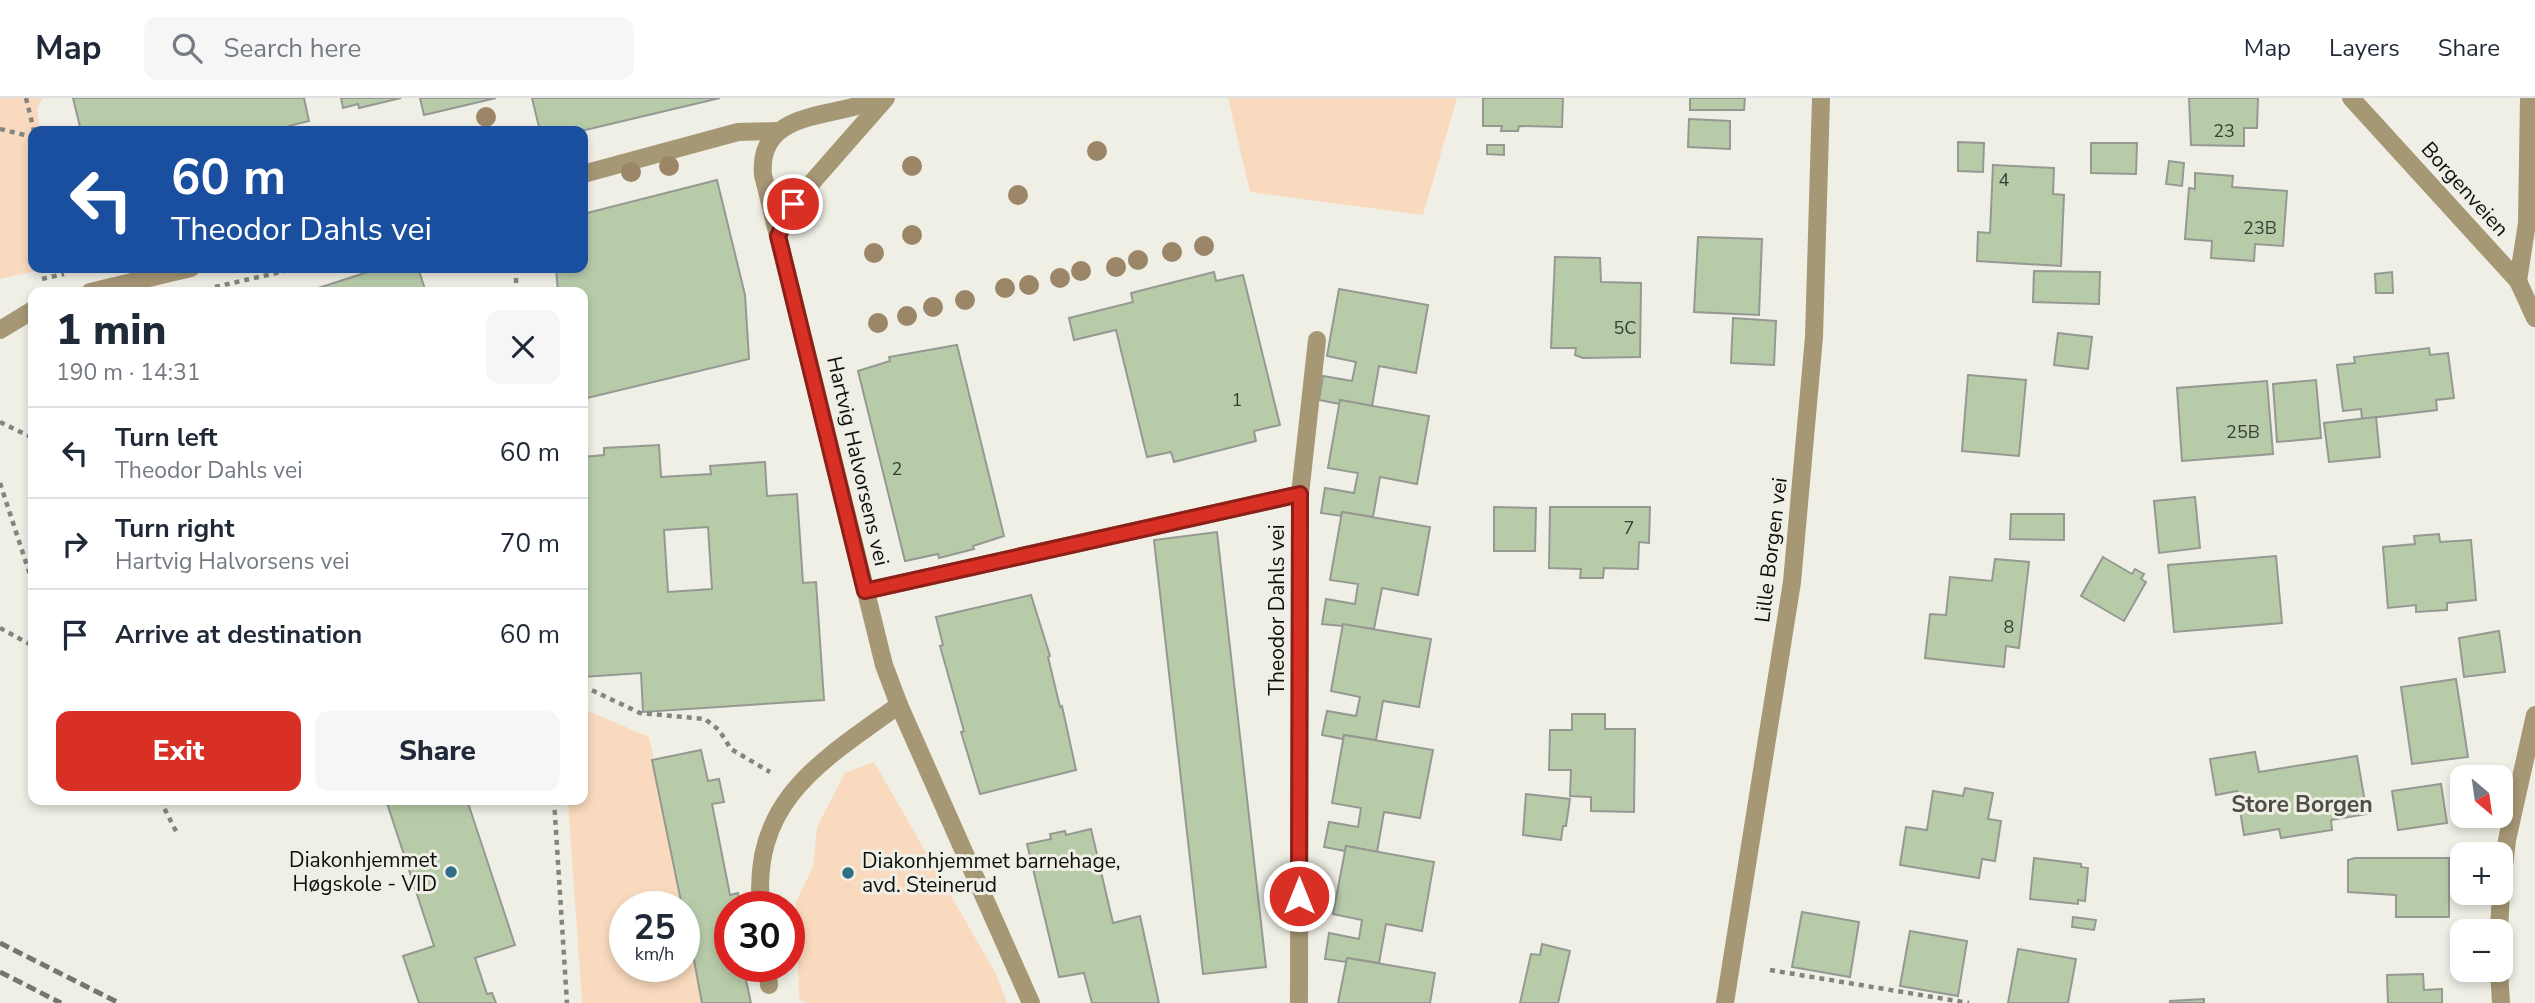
<!DOCTYPE html>
<meta charset="utf-8">
<style>
:root{--surface:#fff;--page:#f6f6f7;--text:#1f2937;--muted:#747a83;--line:#e0e1e3;--accent:#d93025}
body{margin:0;font-family:"Nunito Sans",sans-serif;background:var(--page);color:var(--text);height:100vh;display:flex;flex-direction:column;font-size:26px;white-space:nowrap}
*{box-sizing:border-box;margin:0}
p{font-size:23px;color:var(--muted)}
.icon{flex:none;width:38px;height:38px;fill:none;stroke:currentColor;stroke-width:2;stroke-linecap:round;stroke-linejoin:round}
.map{position:relative;flex:1;overflow:hidden}
.details{position:absolute;left:28px;top:189px;width:560px;height:518px;display:flex;flex-direction:column;background:var(--surface);border-radius:14px;box-shadow:0 4px 10px #0003}
.details>*{flex:none}
.top-card{position:absolute;left:28px;top:28px;width:560px;height:147px;border-radius:14px;box-shadow:0 4px 10px #0003;background:#1a4fa0;color:#fff;overflow:hidden}
.needle{width:46px;rotate:151deg}
.fabs{position:absolute;left:2450px;top:667px;display:grid;gap:14px}
.fabs a{display:grid;place-items:center;width:63px;height:63px;border-radius:14px;background:var(--surface);box-shadow:0 4px 10px #0003;font-size:35px}
.speed{position:absolute;left:609px;top:793px;display:flex;gap:14px;font-size:35px;font-weight:700;text-align:center}
.speed>*{display:grid;place-content:center;width:91px;height:91px;border-radius:50%;background:var(--surface);box-shadow:0 4px 10px #0003;line-height:1}
.speed small{font-size:18px;font-weight:400}
.speed .limit{border:10px solid #d22;background:#fff;color:#111}
.pin{position:absolute;display:grid;place-items:center;width:60px;height:60px;color:#fff;margin:-30px;border:4px solid #fff;border-radius:50%;box-shadow:0 2px 7px #0007}
.me{position:absolute;width:77px;margin:-38px;rotate:0deg;stroke-linejoin:round;filter:drop-shadow(0 0 5px #0008)}
.turn{display:flex;align-items:center;gap:24px;height:147px;padding:0 28px;font-size:32px}
.turn .icon{width:91px;height:91px;stroke-width:2.5}
.turn b{display:block;font-size:49px;line-height:60px}
.round{display:grid;place-items:center;flex:none;width:74px;height:74px;border-radius:14px;background:var(--page)}
.head{display:flex;align-items:center;justify-content:space-between;height:119px;padding:0 28px}
h1{font-size:42px;font-weight:800;line-height:52px}
.primary-button{display:flex;gap:14px;margin-top:auto;padding:14px 28px}
.primary-button a{flex:1;height:80px;border-radius:14px;background:var(--accent);color:#fff;font-size:28px;font-weight:800;line-height:80px;text-align:center}
.primary-button a+a{background:var(--page);color:var(--text)}
ul{padding:0;list-style:none}
li{display:flex;align-items:center;gap:21px;height:91px;padding:0 28px;border-top:2px solid var(--line)}
li div{flex:1}
li b{display:block;font-size:26px}
li em{font-style:normal}
header{display:flex;align-items:center;gap:42px;box-sizing:border-box;height:98px;padding:0 35px;background:var(--surface);border-bottom:2px solid var(--line)}
header strong{font-size:33px}
nav{display:flex;gap:38px;margin-inline-start:auto;font-size:24px}
.search{width:490px;height:63px;background:var(--page);display:flex;align-items:center;gap:18px;box-sizing:border-box;padding:0 24px;border-radius:14px;color:var(--muted);font-size:26px}
.map>svg:first-child{display:block}
.green{fill:#f9dabe}
.building{fill:#b7cba9;stroke:#959992;stroke-width:2;fill-rule:evenodd}
.lines{fill:none;stroke-linecap:round;stroke-linejoin:round}
.path{stroke:#85857f;stroke-width:4.5;stroke-dasharray:5 5;stroke-linecap:butt}
.lane{stroke:#a69775;stroke-width:18}
.street{stroke:#a69775;stroke-width:18}
.rail{stroke:#767670;stroke-width:5;stroke-dasharray:10 5;stroke-linecap:butt}
.tree{fill:#9b8668}
.route-casing{stroke:#8d1f18;stroke-width:18}
.route{stroke:#d93025;stroke-width:12}
.poi-dot{fill:#306e84;stroke:#efefe6;stroke-width:2.5}
.labels{text-anchor:middle;dominant-baseline:central;stroke-width:6;stroke-linejoin:round;paint-order:stroke}
.number-label{font-size:18px;fill:#383e33}
.street-label{font-size:21px;fill:#0e0f0c;stroke:#efefe6}
.poi-label{font-size:21px;fill:#0e0f0c;stroke:#efefe6;text-anchor:end}
.neighbourhood-label{font-size:23px;font-weight:bold;fill:#4e4e46;stroke:#efefe6}
</style>
<header>
<strong>Map</strong>
<div class="search"><svg class="icon" aria-label="search" viewBox="0 0 24 24"><circle cx="10" cy="10" r="6"/><path d="M15 15l6 6"/></svg>Search here</div>
<nav><a>Map</a><a>Layers</a><a>Share</a></nav>
</header>
<div class="map">
<svg width="2535" height="905" viewBox="0 0 2535 905">
<rect width="100%" height="100%" fill="#efefe6"/>
<g class="green">
<path d="M 0,0 L 43,0 L 37,10 L 40,33 L 33,33 L 33,170 L 49,170 L 0,181 Z"/>
<path d="M 1228,0 L 1457,0 L 1423,117 L 1250,94 Z"/>
<path d="M 583,611 L 649,639 L 684,808 L 625,808 L 625,868 L 684,868 L 684,811 L 703,905 L 582,905 L 568,702 L 583,702 Z"/>
<path d="M 874,664 L 996,876 L 1007,905 L 805,905 L 799,900 L 796,804 L 813,769 L 817,729 L 845,675 Z"/>
</g>
<g class="building">
<path d="M 73,0 L 304,0 L 309,23 L 289,28 L 290,33 L 81,33 Z"/>
<path d="M 341,0 L 401,0 L 359,10 L 358,6 L 343,10 Z"/>
<path d="M 420,0 L 496,0 L 424,17 Z"/>
<path d="M 532,0 L 720,0 L 581,33 L 540,33 Z"/>
<path d="M 1483,0 L 1563,0 L 1562,29 L 1519,28 L 1518,33 L 1501,33 L 1502,28 L 1483,28 Z"/>
<path d="M 1690,0 L 1745,0 L 1744,12 L 1690,12 Z"/>
<path d="M 2189,0 L 2258,0 L 2257,30 L 2244,30 L 2244,48 L 2191,47 Z"/>
<path d="M 1689,21 L 1730,23 L 1730,51 L 1688,49 Z"/>
<path d="M 1958,44 L 1984,45 L 1983,74 L 1958,73 Z"/>
<path d="M 2091,45 L 2137,45 L 2136,76 L 2091,75 Z"/>
<path d="M 1487,47 L 1504,47 L 1504,57 L 1487,56 Z"/>
<path d="M 2169,63 L 2184,65 L 2182,88 L 2166,86 Z"/>
<path d="M 1993,67 L 2054,70 L 2053,96 L 2064,97 L 2061,168 L 1977,163 L 1978,134 L 1990,135 Z"/>
<path d="M 2195,75 L 2233,78 L 2232,89 L 2287,93 L 2283,148 L 2255,146 L 2254,163 L 2211,160 L 2212,143 L 2185,141 L 2189,90 L 2195,91 Z"/>
<path d="M 717,82 L 745,197 L 749,261 L 583,301 L 583,194 L 558,194 L 556,170 L 583,170 L 583,116 Z"/>
<path d="M 1698,139 L 1762,141 L 1759,217 L 1694,214 Z"/>
<path d="M 1555,159 L 1600,160 L 1601,184 L 1641,185 L 1640,259 L 1583,260 L 1575,257 L 1576,250 L 1551,250 Z"/>
<path d="M 380,170 L 418,170 L 426,194 L 306,194 Z"/>
<path d="M 2034,173 L 2100,174 L 2099,206 L 2033,204 Z"/>
<path d="M 1214,174 L 1216,183 L 1243,177 L 1280,327 L 1254,333 L 1256,343 L 1174,364 L 1171,354 L 1147,359 L 1116,232 L 1074,242 L 1069,220 L 1133,204 L 1131,195 Z"/>
<path d="M 2392,174 L 2393,195 L 2376,195 L 2375,176 Z"/>
<path d="M 1339,191 L 1428,207 L 1416,275 L 1379,268 L 1372,308 L 1340,302 L 1340,306 L 1319,302 L 1323,278 L 1352,283 L 1356,264 L 1327,258 Z"/>
<path d="M 1733,220 L 1776,223 L 1774,267 L 1731,265 Z"/>
<path d="M 2058,235 L 2092,239 L 2088,271 L 2054,267 Z"/>
<path d="M 957,247 L 1004,438 L 973,448 L 974,451 L 939,460 L 938,456 L 905,463 L 858,273 L 890,263 L 889,259 Z"/>
<path d="M 2429,250 L 2430,257 L 2448,255 L 2454,300 L 2436,302 L 2437,312 L 2362,321 L 2361,311 L 2343,313 L 2337,267 L 2355,265 L 2354,259 Z"/>
<path d="M 1968,277 L 2026,282 L 2019,358 L 1962,353 Z"/>
<path d="M 2316,282 L 2321,340 L 2277,344 L 2273,286 Z"/>
<path d="M 2267,283 L 2273,356 L 2182,363 L 2177,290 Z"/>
<path d="M 1340,302 L 1429,318 L 1417,386 L 1380,379 L 1373,419 L 1342,414 L 1341,418 L 1321,415 L 1325,390 L 1354,395 L 1358,375 L 1328,370 Z"/>
<path d="M 2376,319 L 2380,359 L 2329,364 L 2324,325 Z"/>
<path d="M 659,347 L 661,379 L 711,376 L 710,368 L 765,364 L 767,398 L 797,396 L 803,485 L 816,484 L 824,602 L 643,614 L 641,575 L 583,579 L 583,359 L 604,357 L 604,350 ZM 708,429 L 712,491 L 668,494 L 664,432 Z"/>
<path d="M 2195,399 L 2200,450 L 2159,455 L 2154,403 Z"/>
<path d="M 1494,409 L 1536,410 L 1535,453 L 1494,453 Z"/>
<path d="M 1550,409 L 1650,409 L 1649,445 L 1639,444 L 1638,471 L 1604,470 L 1603,480 L 1580,480 L 1581,471 L 1549,470 Z"/>
<path d="M 1342,414 L 1430,429 L 1418,497 L 1382,490 L 1374,531 L 1322,526 L 1326,501 L 1355,506 L 1358,486 L 1330,482 Z"/>
<path d="M 2011,416 L 2064,416 L 2064,442 L 2010,441 Z"/>
<path d="M 1217,434 L 1266,869 L 1203,876 L 1154,442 Z"/>
<path d="M 2439,436 L 2440,444 L 2471,442 L 2476,502 L 2447,505 L 2447,512 L 2416,514 L 2416,507 L 2388,510 L 2383,449 L 2415,446 L 2414,438 Z"/>
<path d="M 2276,458 L 2282,525 L 2174,534 L 2168,467 Z"/>
<path d="M 2103,459 L 2132,476 L 2135,471 L 2144,476 L 2141,481 L 2146,484 L 2124,523 L 2081,498 Z"/>
<path d="M 1995,461 L 2029,464 L 2019,550 L 2006,548 L 2004,569 L 1925,560 L 1930,516 L 1946,517 L 1950,479 L 1992,483 Z"/>
<path d="M 1031,497 L 1050,558 L 1048,559 L 1060,609 L 1062,608 L 1076,672 L 980,696 L 961,634 L 964,633 L 940,548 L 943,547 L 936,519 Z"/>
<path d="M 1343,526 L 1431,541 L 1419,609 L 1383,603 L 1376,642 L 1344,637 L 1343,641 L 1322,637 L 1327,613 L 1356,618 L 1360,599 L 1331,593 Z"/>
<path d="M 2499,533 L 2505,574 L 2464,579 L 2459,540 Z"/>
<path d="M 2456,581 L 2468,659 L 2412,666 L 2401,589 Z"/>
<path d="M 1572,616 L 1605,616 L 1605,631 L 1635,631 L 1634,714 L 1591,713 L 1591,699 L 1570,698 L 1571,672 L 1549,672 L 1550,632 L 1572,632 Z"/>
<path d="M 1344,637 L 1433,652 L 1420,720 L 1384,714 L 1377,754 L 1346,748 L 1345,753 L 1324,749 L 1329,724 L 1358,729 L 1361,710 L 1332,705 Z"/>
<path d="M 701,652 L 708,683 L 719,681 L 724,704 L 712,706 L 730,797 L 738,795 L 741,808 L 730,808 L 730,868 L 743,868 L 751,905 L 702,905 L 684,808 L 682,808 L 652,662 Z"/>
<path d="M 2255,654 L 2259,674 L 2357,658 L 2367,716 L 2331,722 L 2332,732 L 2281,740 L 2279,731 L 2244,737 L 2237,693 L 2216,697 L 2210,661 Z"/>
<path d="M 2441,686 L 2447,725 L 2398,732 L 2392,693 Z"/>
<path d="M 1965,690 L 1993,695 L 1988,721 L 2001,723 L 1995,763 L 1982,761 L 1979,780 L 1900,767 L 1906,729 L 1927,732 L 1933,693 L 1963,698 Z"/>
<path d="M 1526,696 L 1570,701 L 1566,728 L 1563,728 L 1561,742 L 1523,737 Z"/>
<path d="M 386,702 L 467,702 L 515,847 L 475,860 L 487,896 L 492,895 L 496,905 L 419,905 L 403,858 L 434,848 Z"/>
<path d="M 1091,731 L 1113,825 L 1140,818 L 1159,905 L 1092,905 L 1084,875 L 1059,879 L 1027,746 L 1051,741 L 1050,736 L 1065,733 L 1066,737 Z"/>
<path d="M 1346,748 L 1434,764 L 1422,833 L 1386,826 L 1379,865 L 1347,860 L 1346,864 L 1325,861 L 1329,835 L 1359,841 L 1362,822 L 1333,816 Z"/>
<path d="M 2034,760 L 2081,766 L 2081,769 L 2088,770 L 2085,803 L 2078,802 L 2078,806 L 2030,801 Z"/>
<path d="M 2355,760 L 2449,760 L 2449,819 L 2396,819 L 2396,797 L 2348,794 L 2348,762 Z"/>
<path d="M 1802,814 L 1859,824 L 1850,879 L 1792,869 Z"/>
<path d="M 2073,819 L 2096,822 L 2094,832 L 2072,829 Z"/>
<path d="M 1910,833 L 1967,843 L 1958,898 L 1900,888 Z"/>
<path d="M 1542,846 L 1570,853 L 1558,905 L 1520,905 L 1531,856 L 1540,857 Z"/>
<path d="M 2018,851 L 2076,861 L 2068,905 L 2008,905 Z"/>
<path d="M 1347,860 L 1435,875 L 1430,905 L 1338,905 Z"/>
<path d="M 2423,876 L 2424,892 L 2442,891 L 2442,905 L 2388,905 L 2387,877 Z"/>
<path d="M 2204,901 L 2204,905 L 2170,905 L 2170,903 Z"/>
</g>
<g class="lines">
<g class="path">
<path d="M 26,0 L 34,33"/>
<path d="M 0,31 L 33,39"/>
<path d="M 515,170 L 517,194"/>
<path d="M 42,181 L 64,176"/>
<path d="M 215,189 L 298,170"/>
<path d="M 0,324 L 33,340"/>
<path d="M 0,385 L 33,486"/>
<path d="M 0,530 L 33,548"/>
<path d="M 583,588 L 640,615 L 705,621 L 719,632 L 731,651 L 770,674"/>
<path d="M 160,702 L 178,737"/>
<path d="M 554,702 L 567,905"/>
<path d="M 1770,872 L 1969,905"/>
</g>
<g class="lane">
<path d="M 583,76 L 738,34 L 777,33"/>
<path d="M 1300,396 L 1317,242"/>
<path d="M 761,808 C 751,702 823,662 899,607"/>
<path d="M 767,868 L 769,887"/>
</g>
<g class="street">
<path d="M 881,0 C 836,21 757,10 763,77 L 884,567 L 899,607 L 1031,905"/>
<path d="M 2351,0 L 2518,183 L 2535,220"/>
<path d="M 778,138 L 793,106 L 886,0"/>
<path d="M 2518,183 L 2527,125 L 2529,0"/>
<path d="M 90,194 L 191,170"/>
<path d="M 0,232 L 33,212"/>
<path d="M 865,493 L 1300,396 L 1299,905"/>
<path d="M 2501,794 L 2507,742 L 2535,617"/>
<path d="M 2499,833 L 2501,794"/>
<path d="M 2499,872 L 2501,905"/>
<path d="M 1725,905 L 1792,484 L 1814,239 L 1821,0"/>
</g>
<g class="rail">
<path d="M 0,845 L 119,905"/>
<path d="M 0,874 L 61,905"/>
</g>
</g>
<g class="tree">
<circle cx="486" cy="19" r="10"/>
<circle cx="1097" cy="53" r="10"/>
<circle cx="669" cy="68" r="10"/>
<circle cx="912" cy="68" r="10"/>
<circle cx="631" cy="74" r="10"/>
<circle cx="1018" cy="97" r="10"/>
<circle cx="912" cy="137" r="10"/>
<circle cx="1204" cy="148" r="10"/>
<circle cx="1172" cy="154" r="10"/>
<circle cx="874" cy="155" r="10"/>
<circle cx="1138" cy="162" r="10"/>
<circle cx="1116" cy="169" r="10"/>
<circle cx="1081" cy="173" r="10"/>
<circle cx="1060" cy="180" r="10"/>
<circle cx="1029" cy="187" r="10"/>
<circle cx="1005" cy="190" r="10"/>
<circle cx="965" cy="202" r="10"/>
<circle cx="933" cy="209" r="10"/>
<circle cx="907" cy="218" r="10"/>
<circle cx="878" cy="225" r="10"/>
</g>
<g class="lines">
<g class="route-casing">
<path id="route" d="M 793,106 L 778,138 L 865,493 L 1300,396 L 1299,798"/>
</g>
<use href="#route" class="route"/>
</g>
<g class="poi-dot">
<circle cx="451" cy="774" r="7"/>
<circle cx="848" cy="775" r="7"/>
</g>
<g class="labels">
<g class="number-label">
<text x="2224" y="33">23</text>
<text x="2004" y="82">4</text>
<text x="2260" y="130">23B</text>
<text x="1625" y="230">5C</text>
<text x="1237" y="302">1</text>
<text x="2243" y="334">25B</text>
<text x="897" y="371">2</text>
<text x="1629" y="430">7</text>
<text x="2009" y="529">8</text>
</g>
<g class="street-label">
<text transform="translate(2465 91) rotate(48)">Borgenveien</text>
<text transform="translate(858 363) rotate(77)">Hartvig Halvorsens vei</text>
<text transform="translate(1771 452) rotate(-83)">Lille Borgen vei</text>
<text transform="translate(1277 512) rotate(-90)">Theodor Dahls vei</text>
</g>
<g class="poi-label">
<text x="437" y="762">Diakonhjemmet<tspan x="437" dy="24">Høgskole - VID</tspan></text>
<text x="862" y="763" text-anchor="start">Diakonhjemmet barnehage,<tspan x="862" dy="24">avd. Steinerud</tspan></text>
</g>
<g class="neighbourhood-label">
<text x="2302" y="706">Store Borgen</text>
</g>
</g>
</svg>
<div class="fabs">
<a><svg class="needle" viewBox="-14 -14 28 28"><path d="M0-13l5 13h-10z" fill="#e53935"/><path d="M0 13l5-13h-10z" fill="#747a83"/></svg></a>
<a>+</a>
<a>−</a>
</div>
<div class="speed"><div>25<small>km/h</small></div><div class="limit">30</div></div>
<div class="pin" style="left:793px;top:106px;background:#d93025"><svg class="icon" aria-label="arrive" viewBox="0 0 24 24"><path d="M6 21V4h12l-3 4 3 4H6"/></svg></div>
<svg class="me" style="left:1299px;top:798px" viewBox="-20 -20 40 40"><circle r="17" fill="#d93025" stroke="#fff" stroke-width="3"/><path d="M0-11L8 9 0 5-8 9z" fill="#fff"/></svg>
<div class="top-card">
<div class="turn"><svg class="icon" aria-label="left" viewBox="0 0 24 24"><path d="M17 20v-9H6M10 6l-5 5 5 5"/></svg><div><b>60 m</b>Theodor Dahls vei</div></div>
</div>
<section class="details">
<div class="head"><div><h1>1 min</h1><p>190 m · 14:31</p></div><a class="round"><svg class="icon" aria-label="close" viewBox="0 0 24 24"><path d="M6 6l12 12M18 6L6 18"/></svg></a></div>
<ul>
<li><svg class="icon" aria-label="left" viewBox="0 0 24 24"><path d="M17 20v-9H6M10 6l-5 5 5 5"/></svg><div><b>Turn left</b><p>Theodor Dahls vei</p></div><em>60 m</em></li>
<li><svg class="icon" aria-label="right" viewBox="0 0 24 24"><path d="M7 20v-9h11M14 6l5 5-5 5"/></svg><div><b>Turn right</b><p>Hartvig Halvorsens vei</p></div><em>70 m</em></li>
<li><svg class="icon" aria-label="arrive" viewBox="0 0 24 24"><path d="M6 21V4h12l-3 4 3 4H6"/></svg><div><b>Arrive at destination</b></div><em>60 m</em></li>
</ul>
<div class="primary-button"><a>Exit</a><a>Share</a></div>
</section>
</div>
